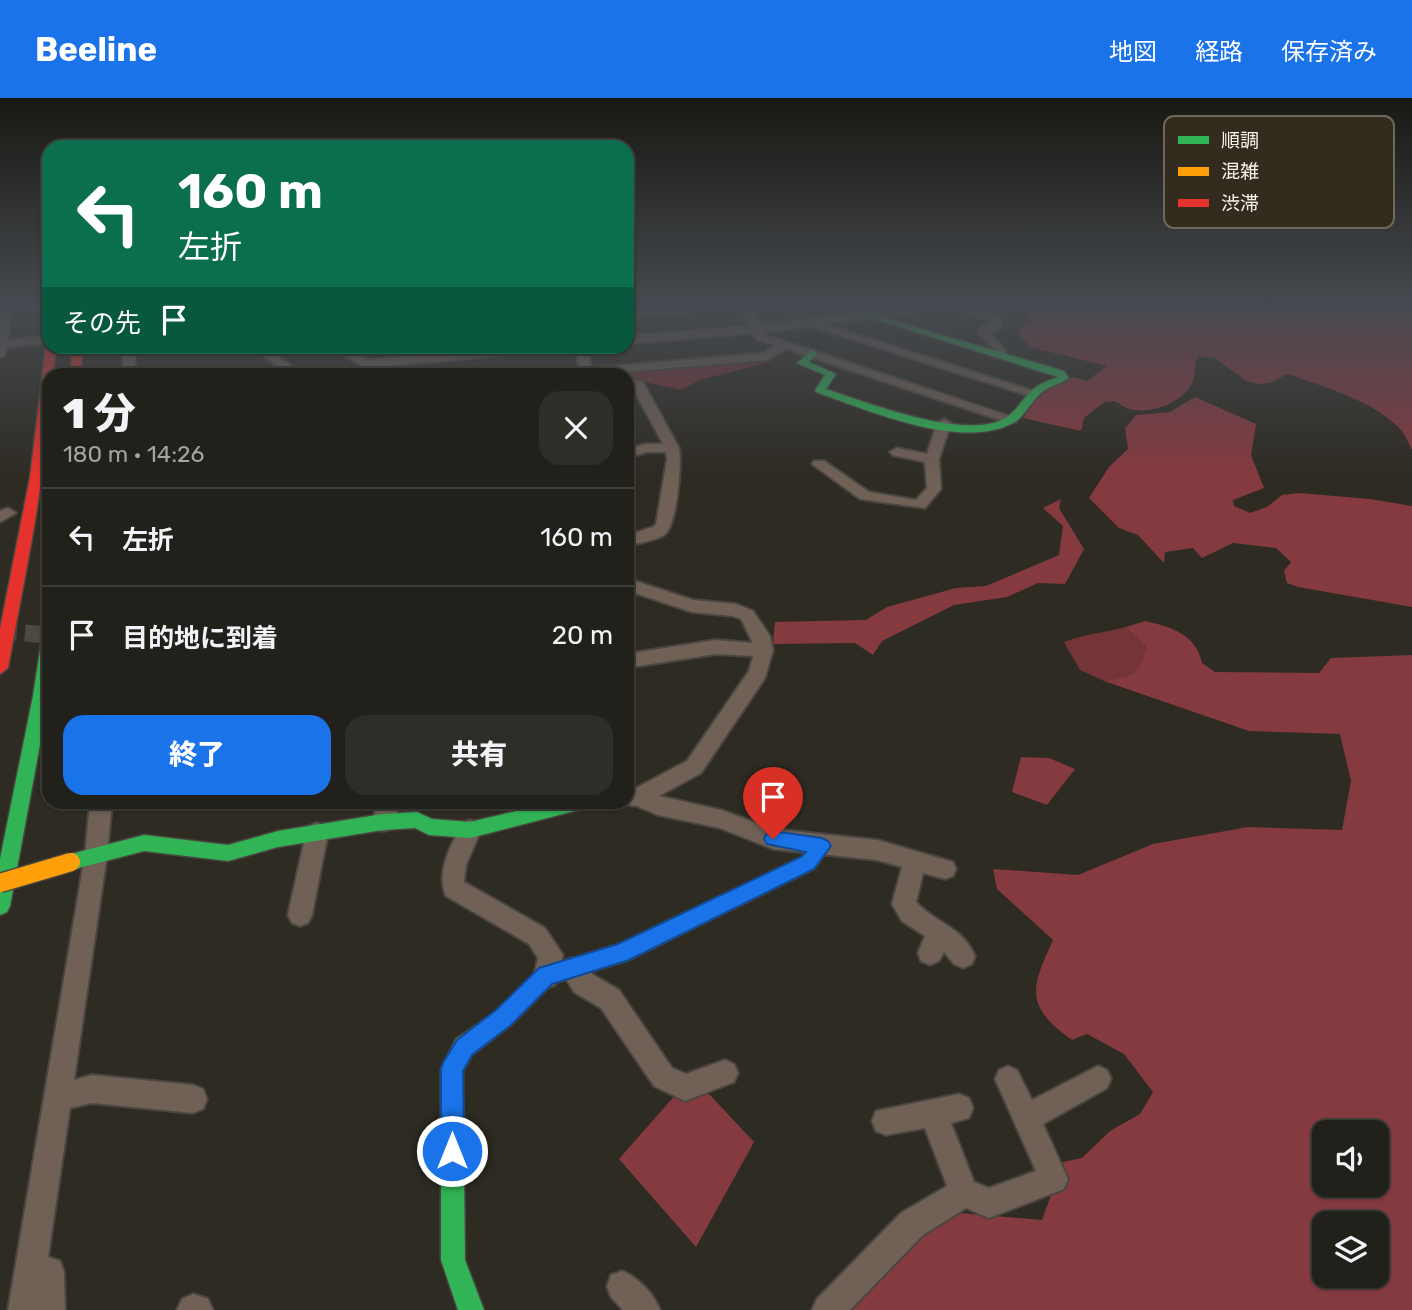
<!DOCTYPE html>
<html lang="ja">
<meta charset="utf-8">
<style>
:root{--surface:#22201a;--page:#2e2d27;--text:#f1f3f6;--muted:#a2a3a2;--line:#3f3e39;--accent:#1a73e8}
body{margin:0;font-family:Rubik,"Noto Sans JP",sans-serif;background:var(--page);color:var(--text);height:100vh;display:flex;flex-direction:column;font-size:26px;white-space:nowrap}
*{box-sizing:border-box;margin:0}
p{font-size:23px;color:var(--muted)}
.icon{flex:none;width:38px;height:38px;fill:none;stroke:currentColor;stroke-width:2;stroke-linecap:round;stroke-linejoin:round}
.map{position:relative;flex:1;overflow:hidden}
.side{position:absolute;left:42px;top:270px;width:592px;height:441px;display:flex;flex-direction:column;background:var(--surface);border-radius:21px;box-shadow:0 2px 5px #0004,0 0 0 2px var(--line)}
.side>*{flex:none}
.hud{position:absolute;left:42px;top:42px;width:592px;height:214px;border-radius:21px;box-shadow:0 2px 5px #0004,0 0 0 2px var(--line);background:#0b6e4f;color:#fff;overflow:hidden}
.controls{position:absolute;left:1312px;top:1022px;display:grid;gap:14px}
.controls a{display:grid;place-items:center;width:77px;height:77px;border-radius:14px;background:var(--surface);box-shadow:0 2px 5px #0004,0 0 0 2px var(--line);font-size:35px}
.pin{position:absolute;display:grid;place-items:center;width:60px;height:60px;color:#fff;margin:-72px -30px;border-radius:50% 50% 50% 0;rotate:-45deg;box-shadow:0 0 7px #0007}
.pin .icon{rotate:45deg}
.me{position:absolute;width:77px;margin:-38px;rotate:0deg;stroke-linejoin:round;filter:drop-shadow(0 0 5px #0008)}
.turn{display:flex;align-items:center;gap:24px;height:147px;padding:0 21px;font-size:32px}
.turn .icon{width:91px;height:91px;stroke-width:2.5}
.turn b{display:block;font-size:49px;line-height:60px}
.then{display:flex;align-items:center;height:66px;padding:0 21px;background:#0003;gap:14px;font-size:26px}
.round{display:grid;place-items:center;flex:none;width:74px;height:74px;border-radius:21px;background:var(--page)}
.head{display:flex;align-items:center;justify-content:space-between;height:119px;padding:0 21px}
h1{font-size:42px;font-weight:800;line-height:52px}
.button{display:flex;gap:14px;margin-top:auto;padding:14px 21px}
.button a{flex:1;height:80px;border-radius:21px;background:var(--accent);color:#fff;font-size:28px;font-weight:800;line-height:80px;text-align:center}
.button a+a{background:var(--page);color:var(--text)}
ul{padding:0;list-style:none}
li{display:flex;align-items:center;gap:21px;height:98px;padding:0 21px;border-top:2px solid var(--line)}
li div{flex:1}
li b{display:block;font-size:26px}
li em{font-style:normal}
header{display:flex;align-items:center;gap:42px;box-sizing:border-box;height:98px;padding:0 35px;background:var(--accent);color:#fff}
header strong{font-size:33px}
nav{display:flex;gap:38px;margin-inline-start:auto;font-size:24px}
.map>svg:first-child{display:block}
.green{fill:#743438}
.forest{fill:#853a40;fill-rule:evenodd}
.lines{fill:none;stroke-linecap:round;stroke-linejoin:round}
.street-tunnel{stroke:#4c4941;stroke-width:17;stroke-dasharray:17 8;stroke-linecap:butt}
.street-casing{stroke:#494640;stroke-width:4}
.fast-casing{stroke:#494640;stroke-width:3}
.jam-casing{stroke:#494640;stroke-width:3}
.street{fill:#706056;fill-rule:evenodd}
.fast{fill:#30b455;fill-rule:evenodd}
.jam{fill:#e5322d;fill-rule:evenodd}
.slow-bridge-casing{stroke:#494640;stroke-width:21;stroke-linecap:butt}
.slow-bridge{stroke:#ff9f0a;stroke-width:18}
.route{fill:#1a73e8;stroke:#114b97;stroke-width:2}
.key{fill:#332c1e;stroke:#6e685b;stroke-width:2}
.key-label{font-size:19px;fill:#f8f3ea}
</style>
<header>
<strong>Beeline</strong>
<nav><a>地図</a><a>経路</a><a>保存済み</a></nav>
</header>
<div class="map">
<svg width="1412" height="1212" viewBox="0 0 1412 1212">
<rect width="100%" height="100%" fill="#2e2b23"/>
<g class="green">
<path d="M 772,259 L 769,264 L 700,282 L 681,292 L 627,280 L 626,276 L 593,276 Z"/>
<path d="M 1126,529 L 1146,549 L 1142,569 L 1128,580 L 1104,583 L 1080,572 L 1064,544 C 1085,536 1104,535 1126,529 Z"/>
</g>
<g class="forest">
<path d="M 1001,208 L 1412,208 L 1412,352 C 1409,346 1406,338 1402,333 C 1377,304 1323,288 1287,276 L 1270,285 L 1258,286 L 1246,283 L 1215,260 L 1198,258 C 1194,266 1196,272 1194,280 C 1187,303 1155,315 1134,312 C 1125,311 1121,306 1114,303 L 1104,304 L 1084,320 L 1081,333 L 1023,320 L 1041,295 L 1072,279 L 1087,283 L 1107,268 L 1030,249 L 1018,235 L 1021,228 L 1031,223 L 1024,215 Z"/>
<path d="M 1195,299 L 1256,326 L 1251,357 L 1264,390 L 1233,402 L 1234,408 L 1250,415 L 1267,409 L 1282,397 L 1299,395 L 1370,401 L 1412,408 L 1412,509 L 1298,489 L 1287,485 L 1284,473 L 1291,464 L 1276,450 L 1233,445 L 1202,460 L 1193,450 L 1165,454 L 1164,465 L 1138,437 L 1119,430 L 1089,400 L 1109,369 L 1128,351 L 1125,330 L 1136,317 L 1170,314 Z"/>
<path d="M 1061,401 L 1059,410 L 1084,451 L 1065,486 L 1038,485 L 1007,499 L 954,507 L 882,543 L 873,557 L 855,545 L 773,546 L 775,524 L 866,522 L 887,509 L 956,490 L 986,488 L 1059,457 L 1063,428 L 1043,410 Z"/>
<path d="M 1145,523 C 1171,529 1196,536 1202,565 L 1215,574 L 1319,575 L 1331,560 L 1412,557 L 1412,1212 L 847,1212 L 949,1114 L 1042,1122 L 1063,1064 L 1082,1060 L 1110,1033 L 1140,1016 L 1153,994 L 1124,956 L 1087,936 L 1072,942 C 1024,908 1031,890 1053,842 L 997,791 L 993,771 L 1078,777 L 1153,746 L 1248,729 L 1342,732 L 1351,683 L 1340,636 L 1249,633 L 1104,583 C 1132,579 1140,578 1146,549 L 1126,529 ZM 1325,1034 L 1377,1034 L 1377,1087 L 1325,1087 ZM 1325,1125 L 1377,1125 L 1377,1178 L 1325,1178 Z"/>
<path d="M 1021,659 L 1049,660 L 1075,671 L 1047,707 L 1012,694 Z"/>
<path d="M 685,986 L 710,997 L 754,1044 L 696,1149 L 619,1061 Z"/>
</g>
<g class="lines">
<path class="street-tunnel" d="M 0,533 L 49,537"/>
<g class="street-casing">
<g id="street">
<path d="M 0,208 L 12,208 L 8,242 L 49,237 L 49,245 L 7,249 L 4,258 L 0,259 Z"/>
<path d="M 680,208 L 726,208 L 721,211 L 626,220 L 626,214 Z"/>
<path d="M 741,208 L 752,208 L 761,227 L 908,208 L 943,208 L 938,211 L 824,226 L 1040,295 L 1039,298 L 1029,298 L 810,228 L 764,234 L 766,237 L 1018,321 L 1016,324 L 1006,324 L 786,251 L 767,262 L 600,276 L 557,276 L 563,272 L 579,271 L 575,248 L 587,248 L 591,270 L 764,255 L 775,247 L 757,242 L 753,235 L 626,246 L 626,238 L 750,228 Z"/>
<path d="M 949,208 L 967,208 L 1002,220 L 1001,230 L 989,234 L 1006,252 L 1002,259 L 994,259 L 994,252 L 977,234 L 981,229 L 992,224 Z"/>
<rect x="123" y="248" width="12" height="28"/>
<path d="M 250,248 L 265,248 L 301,276 L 288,276 Z"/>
<path d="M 330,248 L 345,248 L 367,262 L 514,248 L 564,248 L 558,252 L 365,270 Z"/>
<path d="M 626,279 L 643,284 L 679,350 C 682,365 677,429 664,437 C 655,443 638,445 626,448 L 626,438 L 653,429 L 656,426 L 667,361 L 666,354 L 647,354 L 626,360 L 626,351 L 646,346 L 663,346 L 633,290 L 626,287 Z"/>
<path d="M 944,321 L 951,325 L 939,361 L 941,391 L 925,410 L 860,401 L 812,366 L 814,363 L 824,363 L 869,394 L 916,402 L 927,390 L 925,364 L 892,357 L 890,354 L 897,350 L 927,356 L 937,325 Z"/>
<path d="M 8,410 L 16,415 L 0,424 L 0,413 Z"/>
<path d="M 626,480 L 693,502 L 736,506 L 753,513 L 770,538 L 773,552 L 765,580 L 701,675 L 659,698 L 721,712 L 773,731 L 877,742 L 953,764 L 956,771 L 953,778 L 945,781 L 923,775 L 916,804 C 935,825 962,828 975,858 L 972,866 L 963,870 L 954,866 L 944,854 L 939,863 L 930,867 L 921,863 L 918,855 L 925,838 L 902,823 L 892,806 L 902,769 L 877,762 L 773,751 L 720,730 L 658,717 L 637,708 L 619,706 L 617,704 L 626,704 L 626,691 L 636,690 L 687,663 L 749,573 L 753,558 L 716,556 L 626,570 L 626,556 L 716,542 L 753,545 L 741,521 L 733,518 L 692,514 L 626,492 Z"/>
<path d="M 90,704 L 112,704 L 107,757 L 74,982 L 92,977 L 193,987 L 203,991 L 207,1001 L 203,1011 L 193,1015 L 92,1005 L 70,1010 L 48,1159 L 60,1163 L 64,1174 L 65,1212 L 8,1212 L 85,757 Z"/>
<path d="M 371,704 L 392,704 L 397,714 L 391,731 L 383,733 L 375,731 L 372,724 L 375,714 Z"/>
<path d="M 470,722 L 478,725 L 481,732 L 466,767 L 464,784 L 545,830 L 563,857 L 555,887 L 546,890 L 537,887 L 534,878 L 538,860 L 529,846 L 446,798 C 435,773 452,747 462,725 Z"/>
<path d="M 317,725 L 325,728 L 328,735 L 312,817 L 308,825 L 300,828 L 292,825 L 288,817 L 306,735 L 309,728 Z"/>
<path d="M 573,860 L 582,863 L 592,876 L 619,892 L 672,970 L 686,976 L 725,962 L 734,966 L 738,975 L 734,984 L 685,1003 L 654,988 L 601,910 L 574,894 L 561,872 L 564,863 Z"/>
<path d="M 1008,968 L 1017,972 L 1032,1002 L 1098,968 L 1107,972 L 1111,981 L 1107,990 L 1043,1026 L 1068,1081 L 1064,1091 L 989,1120 L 966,1110 L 923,1137 L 850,1212 L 812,1212 L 817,1201 L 901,1115 L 947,1088 L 925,1030 L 886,1037 L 876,1033 L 872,1023 L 876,1013 L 959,996 L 969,1000 L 973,1010 L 969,1020 L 951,1025 L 974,1084 L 989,1090 L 1036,1073 L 995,981 L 999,972 Z"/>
<path d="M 622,1173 C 639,1180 653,1195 660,1212 L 623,1212 L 611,1199 L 607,1188 L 611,1177 Z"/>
<path d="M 193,1196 L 208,1201 L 213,1212 L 177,1212 L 182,1201 Z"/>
</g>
</g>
<g class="fast-casing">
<g id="fast">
<path d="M 868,215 L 1064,273 L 1069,280 C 1061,286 1049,288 1041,295 C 1030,305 1024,320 1011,326 C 959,352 867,312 816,294 L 815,292 L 825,277 L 797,265 L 812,252 L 817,255 L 809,264 L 836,276 L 826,291 C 868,305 963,342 1004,321 C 1015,315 1021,303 1030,294 C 1038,286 1047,283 1058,279 L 868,219 Z"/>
<path d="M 49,535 L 49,598 L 10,808 L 7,814 L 0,817 L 0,761 L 33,598 L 42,540 Z"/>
<path d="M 554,704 L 591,704 L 588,709 L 582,711 L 470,740 L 429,737 L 415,730 L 383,732 L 278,749 L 228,763 L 144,753 L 71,772 L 65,770 L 62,764 L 65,758 L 71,756 L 144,737 L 228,747 L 278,733 L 383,716 L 417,714 L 432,721 L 470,724 Z"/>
<path d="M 822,740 L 828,742 L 831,748 L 814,771 L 629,862 L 552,886 L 511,927 L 472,957 L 463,973 L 465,1162 L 484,1212 L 458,1212 L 441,1162 L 441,971 L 456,941 L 497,913 L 539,871 L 619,846 L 802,759 L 816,742 Z"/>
</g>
</g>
<g class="jam-casing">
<g id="jam">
<path d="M 49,246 L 49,248 L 56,248 L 53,276 L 49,276 C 49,375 25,473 8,570 L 0,576 L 0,531 L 30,379 L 46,248 Z"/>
<path d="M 72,248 L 82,248 L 81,276 L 71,276 Z"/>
</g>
</g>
<use href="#street" class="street"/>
<use href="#fast" class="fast"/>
<use href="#jam" class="jam"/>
<g class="slow-bridge-casing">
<path id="slow-bridge" d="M 0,785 L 71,764"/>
</g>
<use href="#slow-bridge" class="slow-bridge"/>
</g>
<linearGradient id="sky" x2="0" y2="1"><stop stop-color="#191813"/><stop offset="0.55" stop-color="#464a50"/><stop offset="1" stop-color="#464a50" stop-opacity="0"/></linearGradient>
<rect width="1412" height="378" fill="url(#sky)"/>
<path class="route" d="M 773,733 L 822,740 L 828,743 L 831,748 L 814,771 L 629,862 L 552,886 L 511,927 L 472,957 L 463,973 L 464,1053 L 461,1061 L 452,1065 L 444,1061 L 441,1053 L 441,971 L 444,963 L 457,942 L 496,912 L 539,870 L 618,846 L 801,759 L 806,754 L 767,746 L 764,741 L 767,735 Z"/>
<rect x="1164" y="18" width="230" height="112" rx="10" class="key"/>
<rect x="1178" y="38" width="31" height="8" fill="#30b455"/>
<rect x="1178" y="69" width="31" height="9" fill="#ff9f0a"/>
<rect x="1178" y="101" width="31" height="8" fill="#e5322d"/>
<g class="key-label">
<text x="1221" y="49">順調</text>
<text x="1221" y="80">混雑</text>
<text x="1221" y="112">渋滞</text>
</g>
</svg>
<div class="controls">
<a><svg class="icon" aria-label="sound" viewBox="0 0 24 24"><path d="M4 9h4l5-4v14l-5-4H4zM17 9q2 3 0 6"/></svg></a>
<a><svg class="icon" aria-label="layers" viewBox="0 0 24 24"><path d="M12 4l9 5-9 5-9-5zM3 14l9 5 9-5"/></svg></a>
</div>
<div class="pin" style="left:773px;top:741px;background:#d93025"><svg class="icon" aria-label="arrive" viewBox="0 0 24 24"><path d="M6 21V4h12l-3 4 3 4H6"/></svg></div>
<svg class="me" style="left:452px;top:1053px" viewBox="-20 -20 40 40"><circle r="17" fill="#1a73e8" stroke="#fff" stroke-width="3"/><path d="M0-11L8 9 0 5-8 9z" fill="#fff"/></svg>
<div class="hud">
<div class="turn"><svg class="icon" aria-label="left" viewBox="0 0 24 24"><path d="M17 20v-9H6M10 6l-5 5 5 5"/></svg><div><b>160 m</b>左折</div></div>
<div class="then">その先<svg class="icon" aria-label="arrive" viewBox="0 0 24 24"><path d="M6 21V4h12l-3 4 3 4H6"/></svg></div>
</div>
<section class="side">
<div class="head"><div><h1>1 分</h1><p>180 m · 14:26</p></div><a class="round"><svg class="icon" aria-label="close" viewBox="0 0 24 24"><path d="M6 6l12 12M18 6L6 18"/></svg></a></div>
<ul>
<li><svg class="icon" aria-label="left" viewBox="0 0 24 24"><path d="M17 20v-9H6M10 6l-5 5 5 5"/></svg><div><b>左折</b></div><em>160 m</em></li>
<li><svg class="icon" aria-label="arrive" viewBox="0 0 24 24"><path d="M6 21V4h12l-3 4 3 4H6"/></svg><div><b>目的地に到着</b></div><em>20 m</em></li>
</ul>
<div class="button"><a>終了</a><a>共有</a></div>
</section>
</div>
